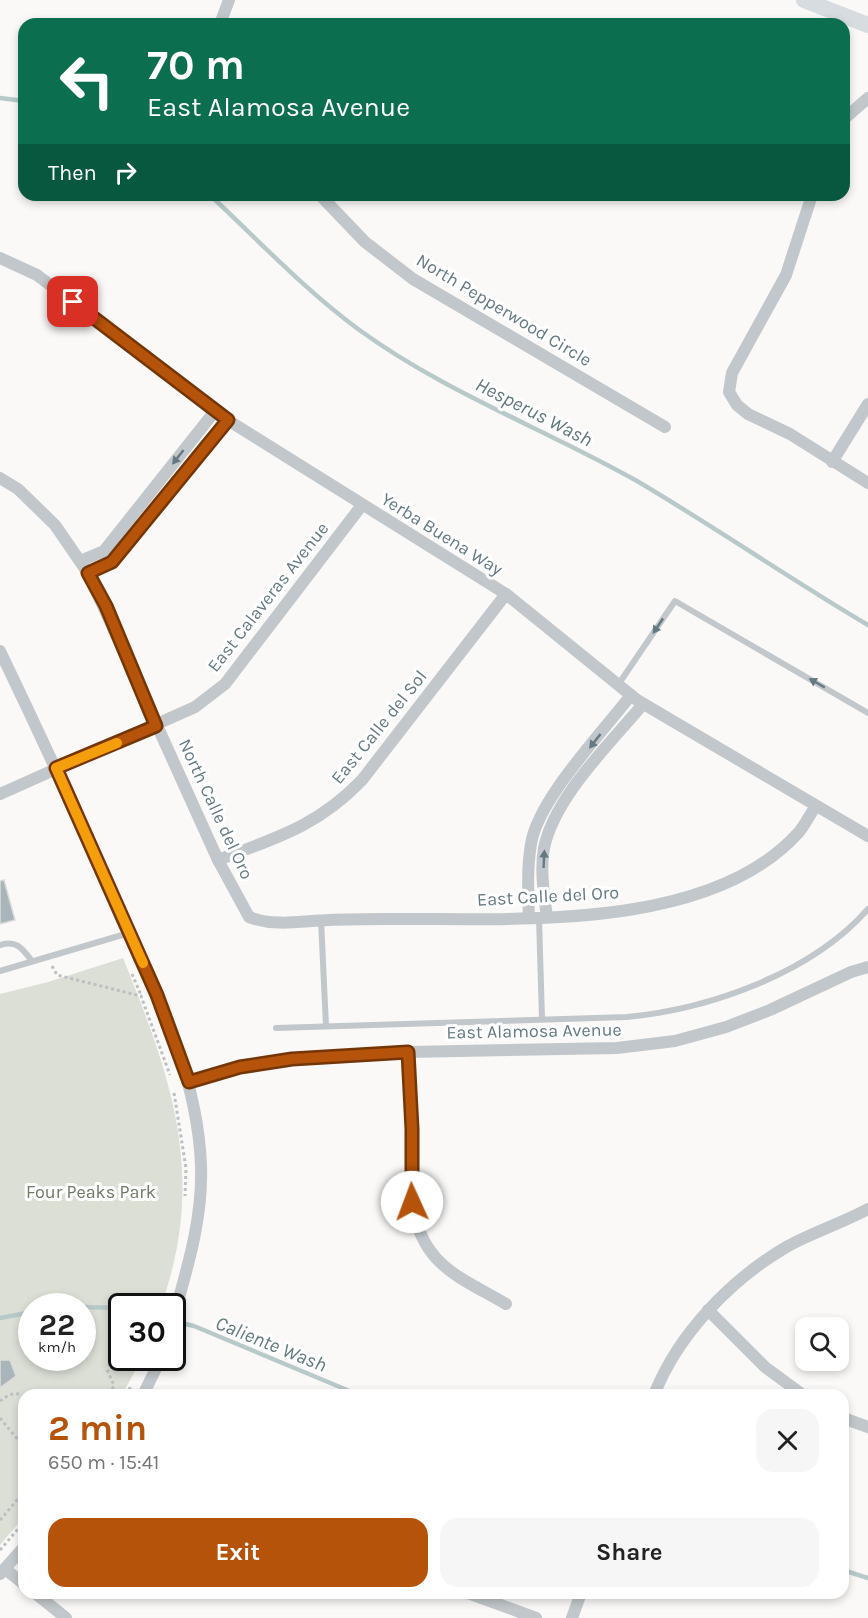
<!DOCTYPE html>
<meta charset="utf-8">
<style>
:root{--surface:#fff;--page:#f6f6f6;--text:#222;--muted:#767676;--accent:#b45309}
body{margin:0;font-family:Karla,sans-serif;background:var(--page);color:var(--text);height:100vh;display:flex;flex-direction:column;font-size:22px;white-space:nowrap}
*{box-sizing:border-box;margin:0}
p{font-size:20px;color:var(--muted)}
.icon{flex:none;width:33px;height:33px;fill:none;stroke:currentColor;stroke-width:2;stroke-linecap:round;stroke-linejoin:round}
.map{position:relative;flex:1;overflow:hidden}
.panel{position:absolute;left:18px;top:1389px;width:831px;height:210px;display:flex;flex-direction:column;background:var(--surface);border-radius:18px;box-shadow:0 3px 9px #0003}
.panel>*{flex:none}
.guide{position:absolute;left:18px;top:18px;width:832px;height:183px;border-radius:18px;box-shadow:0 3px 9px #0003;background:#0b6e4f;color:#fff;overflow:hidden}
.fabs{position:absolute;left:795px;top:1317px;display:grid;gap:12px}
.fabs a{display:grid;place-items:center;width:54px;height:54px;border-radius:12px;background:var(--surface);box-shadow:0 3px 9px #0003;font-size:30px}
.speed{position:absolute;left:18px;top:1293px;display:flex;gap:12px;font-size:30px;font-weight:700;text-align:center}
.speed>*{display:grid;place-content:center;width:78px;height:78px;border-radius:50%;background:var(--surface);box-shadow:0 3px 9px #0003;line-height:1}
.speed small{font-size:15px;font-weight:400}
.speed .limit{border:3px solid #111;border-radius:9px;background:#fff;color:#111}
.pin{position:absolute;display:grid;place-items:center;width:51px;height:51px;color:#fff;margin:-26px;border-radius:12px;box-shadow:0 3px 9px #0006}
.me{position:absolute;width:66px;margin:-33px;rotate:358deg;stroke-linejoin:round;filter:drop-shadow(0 0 4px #0008)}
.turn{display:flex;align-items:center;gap:21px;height:126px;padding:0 30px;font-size:27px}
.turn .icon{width:78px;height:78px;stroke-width:2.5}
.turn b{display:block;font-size:42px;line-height:51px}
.then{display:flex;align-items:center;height:57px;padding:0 30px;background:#0003;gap:12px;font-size:22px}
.round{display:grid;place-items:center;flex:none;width:63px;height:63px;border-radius:18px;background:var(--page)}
.overview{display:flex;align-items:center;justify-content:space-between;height:102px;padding:0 30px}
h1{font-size:36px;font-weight:700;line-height:45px;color:var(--accent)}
.primary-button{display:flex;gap:12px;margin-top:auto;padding:12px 30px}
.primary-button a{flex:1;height:69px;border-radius:18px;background:var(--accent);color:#fff;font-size:24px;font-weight:700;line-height:69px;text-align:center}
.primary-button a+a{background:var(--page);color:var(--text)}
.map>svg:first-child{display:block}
.green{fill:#dbdfd6;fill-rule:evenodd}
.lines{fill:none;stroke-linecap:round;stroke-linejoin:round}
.stream{stroke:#b8c9ca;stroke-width:4.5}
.building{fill:#aab5b9;stroke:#dcdbda;stroke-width:1.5}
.path{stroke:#bbc0c2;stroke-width:3;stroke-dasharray:3 3;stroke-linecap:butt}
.lane{stroke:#c1c7ca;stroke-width:6}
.street{stroke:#c1c7ca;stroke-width:12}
.secondary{stroke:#d6dcdf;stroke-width:16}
.oneway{fill:#647a83}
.route-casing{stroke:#753606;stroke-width:15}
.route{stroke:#b45309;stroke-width:10}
.slow{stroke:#f59e0b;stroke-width:10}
.labels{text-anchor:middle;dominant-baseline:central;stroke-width:6;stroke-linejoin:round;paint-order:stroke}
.street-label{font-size:18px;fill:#647a83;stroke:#fff}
.park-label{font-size:18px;fill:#6c7a63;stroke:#fff}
.water-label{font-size:20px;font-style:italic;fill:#5f7a7c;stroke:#fff}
</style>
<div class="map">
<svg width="868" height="1618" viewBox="0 0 868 1618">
<rect width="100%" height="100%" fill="#faf9f7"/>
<path class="green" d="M 123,958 C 172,1079 207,1177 161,1306 L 122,1306 L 122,1358 L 142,1358 L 122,1395 L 24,1395 L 24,1517 L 0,1545 L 0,994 L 48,982 ZM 32,1306 L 82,1306 L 82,1358 L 32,1358 Z"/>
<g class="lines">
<g class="stream">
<path d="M 0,98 L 24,101"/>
<path d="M 210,195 C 258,240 305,290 358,329 C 444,392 545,429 637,481 C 715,527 790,579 868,625"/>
<path d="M 82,1307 L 122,1308"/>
<path d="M 0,1318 L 32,1312"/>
<path d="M 172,1321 L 194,1326 L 359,1395"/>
<path d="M 843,1570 L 868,1578"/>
</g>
</g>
<g class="building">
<path d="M 4,880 L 15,920 L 0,924 L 0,881 Z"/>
<path d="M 0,1360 L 10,1360 L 16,1376 L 0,1388 Z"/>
</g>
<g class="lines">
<g class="path">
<path d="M 52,966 L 57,975 L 141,996 L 170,1075"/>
<path d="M 132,974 L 141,995"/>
<path d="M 174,1093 L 186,1168 L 185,1196"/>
<path d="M 107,1370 L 114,1385 L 110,1395"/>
<path d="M 126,1395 L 131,1386"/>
<path d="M 0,1401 C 8,1395 15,1391 24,1396"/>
<path d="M 0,1418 L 24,1447"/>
<path d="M 0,1520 L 24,1492"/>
<path d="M 0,1550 L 24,1522"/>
</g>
<g class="lane">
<path d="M 618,685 L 675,601 L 868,713"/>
<path d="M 539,918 L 542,1019"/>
<path d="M 321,920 L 326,1026"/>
<path d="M 0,945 C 17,940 22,948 32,961"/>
<path d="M 0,971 L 129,933"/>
<path d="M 276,1028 L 627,1017 C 710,1009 812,973 868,909"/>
</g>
<g class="street">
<path d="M 220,24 L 229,0"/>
<path d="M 844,119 L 868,98"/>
<path d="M 320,195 L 365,242 L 413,279 L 665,427"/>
<path d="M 812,195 L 786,275 L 732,373 L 729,392 L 737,405 L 748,414 L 790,434 L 868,483"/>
<path d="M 0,258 L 37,275 L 218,414 L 506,594 L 637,700 L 868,836"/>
<path d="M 832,462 L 868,404"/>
<path d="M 0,478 L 18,489 L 55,525 L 88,573 L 218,860 L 249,917 C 276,927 301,921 329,920 C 349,919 369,919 388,919 C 511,918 709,933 799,832 C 805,825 810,814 816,806"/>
<path d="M 80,561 L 104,551 L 215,411"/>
<path d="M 88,573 L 112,563 L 228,420"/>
<path d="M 0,651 C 41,736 80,821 118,908 C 155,990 198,1075 201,1166 C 203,1220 186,1272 172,1323"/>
<path d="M 0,794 L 195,707 L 225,684 L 362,505"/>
<path d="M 218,860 C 276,838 318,826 362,780 L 506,594"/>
<path d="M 529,917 C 528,893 527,867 531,844 C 538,799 603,732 631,695"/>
<path d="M 547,917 C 544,895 540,870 544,848 C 555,796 610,744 643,704"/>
<path d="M 408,1052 C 409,1078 412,1105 412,1131 C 412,1175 404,1222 436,1258 C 454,1278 483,1290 506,1304"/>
<path d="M 189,1082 L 240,1067 L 292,1059 L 408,1052 L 617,1048 L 675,1041 L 726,1027 L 770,1010 L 851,972 L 868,967"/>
<path d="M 708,1310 L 765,1367 L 803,1395"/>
<path d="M 143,1395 L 161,1358"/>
<path d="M 654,1395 C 678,1334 731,1279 788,1246 C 814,1232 842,1223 868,1209"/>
<path d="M 843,1418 L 868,1427"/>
<path d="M 5,1569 L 24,1584"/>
<path d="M 0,1574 L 24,1547"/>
<path d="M 35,1593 L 66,1618"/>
<path d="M 468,1593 L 536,1618"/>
<path d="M 572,1618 L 581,1593"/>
</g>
<path class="secondary" d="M 804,0 L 868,25"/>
</g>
<defs><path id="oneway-solid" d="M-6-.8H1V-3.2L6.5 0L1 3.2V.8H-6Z" transform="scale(1.5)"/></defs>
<g class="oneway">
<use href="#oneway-solid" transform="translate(178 457) rotate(128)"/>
<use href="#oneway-solid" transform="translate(658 626) rotate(124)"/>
<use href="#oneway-solid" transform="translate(817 683) rotate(-150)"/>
<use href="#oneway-solid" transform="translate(595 741) rotate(128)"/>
<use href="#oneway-solid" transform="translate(544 859) rotate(-87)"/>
</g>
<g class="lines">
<g class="route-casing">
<path id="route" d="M 73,302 L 228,420 L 112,562 L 88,573 L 106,606 L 156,726 L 56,768 L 157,995 L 189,1082 L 240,1067 L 292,1059 L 408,1052 L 412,1129 L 412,1202"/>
</g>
<use href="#route" class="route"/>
<path class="slow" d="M 117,743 L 56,768 L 143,963"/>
</g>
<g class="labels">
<g class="street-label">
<text transform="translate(504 310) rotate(31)">North Pepperwood Circle</text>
<text transform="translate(442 534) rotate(32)">Yerba Buena Way</text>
<text transform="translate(268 597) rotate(-52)">East Calaveras Avenue</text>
<text transform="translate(379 727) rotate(-51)">East Calle del Sol</text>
<text transform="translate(216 809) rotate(65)">North Calle del Oro</text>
<text transform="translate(548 896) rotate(-3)">East Calle del Oro</text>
<text transform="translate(534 1031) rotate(-1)">East Alamosa Avenue</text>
</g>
<g class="park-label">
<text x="91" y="1192">Four Peaks Park</text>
</g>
<g class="water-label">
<text transform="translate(534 412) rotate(27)">Hesperus Wash</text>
<text transform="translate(271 1344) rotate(22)">Caliente Wash</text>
</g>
</g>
</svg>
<div class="fabs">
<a><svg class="icon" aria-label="search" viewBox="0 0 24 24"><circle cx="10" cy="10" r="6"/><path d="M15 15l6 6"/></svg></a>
</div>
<div class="speed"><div>22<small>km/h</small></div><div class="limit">30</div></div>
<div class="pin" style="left:73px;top:302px;background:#d93025"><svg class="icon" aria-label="arrive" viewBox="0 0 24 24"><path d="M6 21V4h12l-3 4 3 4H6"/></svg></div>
<svg class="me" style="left:412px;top:1202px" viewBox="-20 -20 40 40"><circle r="19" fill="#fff"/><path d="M0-13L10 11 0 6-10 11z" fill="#b45309"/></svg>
<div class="guide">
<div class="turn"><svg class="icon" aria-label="left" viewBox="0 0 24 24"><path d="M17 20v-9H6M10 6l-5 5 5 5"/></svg><div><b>70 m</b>East Alamosa Avenue</div></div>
<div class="then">Then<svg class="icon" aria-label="right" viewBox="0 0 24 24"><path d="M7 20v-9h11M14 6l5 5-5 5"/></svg></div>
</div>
<section class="panel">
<div class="overview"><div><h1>2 min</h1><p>650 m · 15:41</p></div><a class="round"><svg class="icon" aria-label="close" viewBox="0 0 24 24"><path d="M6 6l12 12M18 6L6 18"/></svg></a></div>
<div class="primary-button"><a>Exit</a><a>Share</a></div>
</section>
</div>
